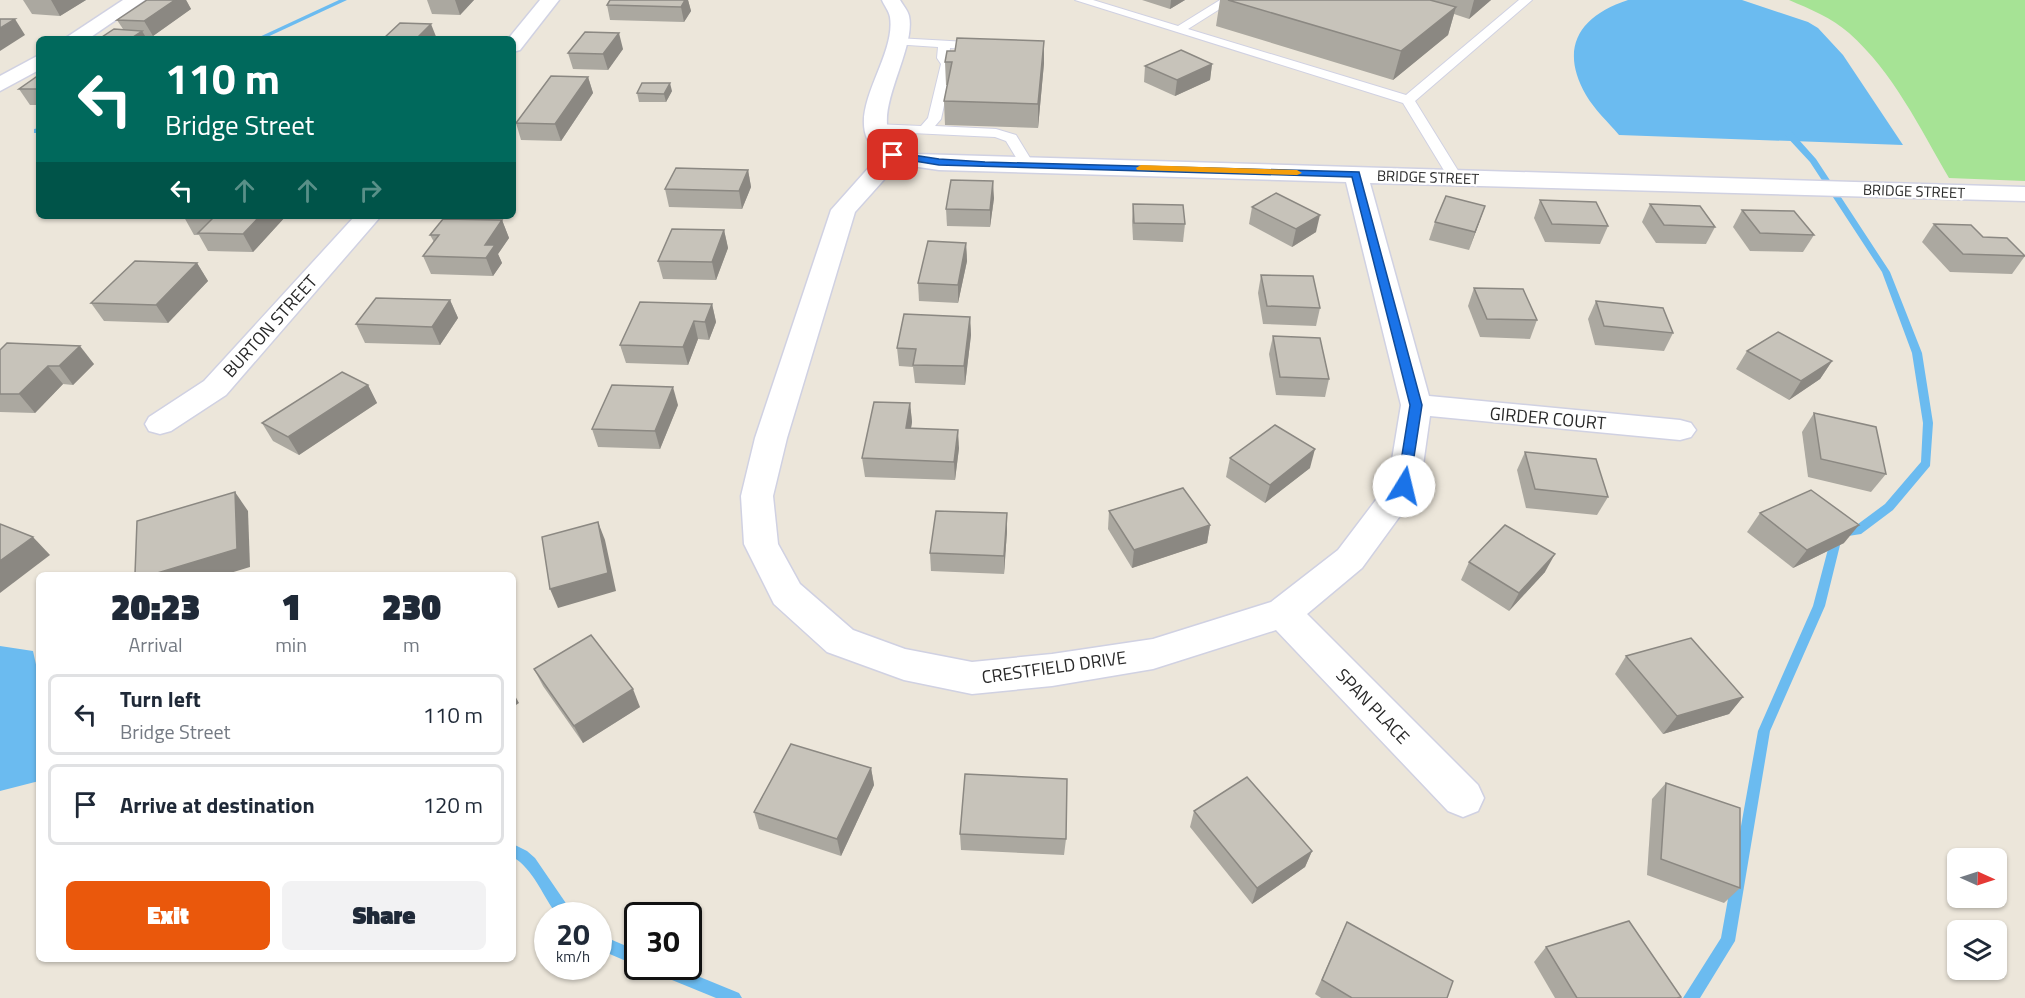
<!DOCTYPE html>
<style>
:root{--surface:#fff;--page:#f2f2f3;--text:#1f2937;--muted:#747a83;--line:#e0e1e3;--accent:#ea580c}
body{margin:0;font-family:"Titillium Web",sans-serif;background:var(--page);color:var(--text);height:100vh;display:flex;flex-direction:column;font-size:22px;white-space:nowrap}
*{box-sizing:border-box;margin:0}
p{font-size:20px;color:var(--muted)}
.icon{flex:none;width:33px;height:33px;fill:none;stroke:currentColor;stroke-width:2;stroke-linecap:round;stroke-linejoin:round}
.map{position:relative;flex:1;overflow:hidden}
.side{position:absolute;left:36px;top:572px;width:480px;height:390px;display:flex;flex-direction:column;background:var(--surface);border-radius:9px;box-shadow:0 2px 4px #0004}
.side>*{flex:none}
.hud{position:absolute;left:36px;top:36px;width:480px;height:183px;border-radius:9px;box-shadow:0 2px 4px #0004;background:#00695c;color:#fff;overflow:hidden}
.needle{width:39px;rotate:93deg}
.buttons{position:absolute;left:1947px;top:848px;display:grid;gap:12px}
.buttons a{display:grid;place-items:center;width:60px;height:60px;border-radius:9px;background:var(--surface);box-shadow:0 2px 4px #0004;font-size:30px}
.speed{position:absolute;left:534px;top:902px;display:flex;gap:12px;font-size:30px;font-weight:700;text-align:center}
.speed>*{display:grid;place-content:center;width:78px;height:78px;border-radius:50%;background:var(--surface);box-shadow:0 2px 4px #0004;line-height:1}
.speed small{font-size:15px;font-weight:400}
.speed .limit{border:3px solid #111;border-radius:9px;background:#fff;color:#111}
.pin{position:absolute;display:grid;place-items:center;width:51px;height:51px;color:#fff;margin:-26px;border-radius:12px;box-shadow:0 3px 9px #0006}
.me{position:absolute;width:66px;margin:-33px;rotate:9deg;stroke-linejoin:round;filter:drop-shadow(0 0 4px #0008)}
.turn{display:flex;align-items:center;gap:21px;height:126px;padding:0 30px;font-size:27px}
.turn .icon{width:78px;height:78px;stroke-width:2.5}
.turn b{display:block;font-size:42px;line-height:51px}
.lanes{display:flex;align-items:center;height:57px;padding:0 30px;background:#0003;justify-content:center;gap:30px;direction:ltr}
.lanes .off{opacity:.35}
.eta{display:flex;justify-content:space-evenly;align-items:center;height:102px;text-align:center}
.eta b{font-size:36px;font-weight:800;line-height:42px}
.primary-button{display:flex;gap:12px;margin-top:auto;padding:12px 30px}
.primary-button a{flex:1;height:69px;border-radius:9px;background:var(--accent);color:#fff;font-size:24px;font-weight:800;line-height:69px;text-align:center}
.primary-button a+a{background:var(--page);color:var(--text)}
ul{padding:0;list-style:none}
li{display:flex;align-items:center;gap:18px;height:81px;margin:0 12px 9px;padding:0 18px;border:3px solid var(--line);border-radius:9px}
li div{flex:1}
li b{display:block;font-size:22px}
li em{font-style:normal}
.map>svg:first-child{display:block}
.green{fill:#a6e395}
.water{fill:#6bbbf0}
.lines{fill:none;stroke-linecap:round;stroke-linejoin:round}
.stream{fill:#6bbbf0;fill-rule:evenodd}
.service-casing{stroke:#d0d1e2;stroke-width:2}
.minor-casing{stroke:#d0d1e2;stroke-width:3}
.service{fill:#fff;fill-rule:evenodd}
.minor{fill:#fff;fill-rule:evenodd}
.wall{fill:#aba8a0}
.shaded-wall{fill:#8b8882}
.building{fill:#c7c3ba;stroke:#8b8882;stroke-width:1.5}
.route{fill:#1a73e8;stroke:#114b97;stroke-width:1.5}
.slow{fill:#f59e0b}
.labels{text-anchor:middle;dominant-baseline:central;stroke-width:4.5;stroke-linejoin:round;paint-order:stroke}
.far-street-label{font-size:15px;fill:#292929;stroke:#fff}
.street-label{font-size:18px;fill:#292929;stroke:#fff}
</style>
<div class="map">
<svg width="2025" height="998" viewBox="0 0 2025 998">
<rect width="100%" height="100%" fill="#ece6da"/>
<path class="green" d="M 1789,0 L 2025,0 L 2025,181 L 1949,178 C 1920,128 1893,72 1849,33 C 1832,18 1810,9 1789,0 Z"/>
<g class="water">
<path d="M 1628,0 L 1742,0 L 1808,22 L 1818,28 L 1843,55 L 1903,145 L 1619,135 C 1608,122 1594,109 1586,95 C 1559,48 1579,16 1628,0 Z"/>
<path d="M 0,646 L 33,651 L 39,678 L 39,781 L 0,791 Z"/>
</g>
<g class="lines">
<g class="stream">
<path d="M 339,0 L 347,0 L 263,39 L 255,39 Z"/>
<path d="M 39,128 L 39,133 L 34,133 L 34,129 Z"/>
<path d="M 1785,131 L 1791,131 L 1816,159 L 1890,272 L 1922,353 L 1933,423 L 1930,466 L 1893,510 L 1861,534 L 1842,537 L 1825,606 L 1770,731 L 1735,941 L 1700,998 L 1683,998 L 1721,938 L 1758,731 L 1813,606 L 1832,534 L 1833,531 L 1854,527 L 1885,504 L 1921,462 L 1923,423 L 1912,353 L 1882,272 L 1810,162 L 1785,135 Z"/>
<path d="M 513,844 L 527,851 L 535,858 L 574,915 L 557,915 L 555,912 C 542,894 533,869 513,857 Z"/>
<path d="M 598,934 L 638,951 L 638,966 L 639,966 L 638,966 L 633,964 L 598,949 Z"/>
<path d="M 648,966 L 673,966 L 739,993 L 742,998 L 716,998 L 650,971 Z"/>
</g>
<g class="service-casing">
<g id="service">
<path d="M 1075,0 L 1093,0 L 1178,26 L 1220,0 L 1234,0 L 1188,29 L 1406,95 L 1519,0 L 1532,0 L 1415,101 L 1462,177 L 1455,181 L 1448,177 L 1403,103 Z"/>
<path d="M 897,38 L 985,43 L 987,46 L 981,50 L 950,48 L 949,58 L 953,64 L 941,119 L 935,126 L 996,129 L 1016,135 L 1035,166 L 1033,169 L 1023,169 L 1006,141 L 995,137 L 870,131 L 870,125 L 875,124 L 921,126 L 928,118 L 941,64 L 937,58 L 938,47 L 893,44 L 891,42 Z"/>
</g>
</g>
<g class="minor-casing">
<g id="minor">
<path d="M 123,0 L 145,0 L 88,39 L 64,39 Z"/>
<path d="M 540,0 L 559,0 L 520,50 L 513,52 L 513,39 L 508,39 Z"/>
<path d="M 882,0 L 900,0 C 903,5 908,11 909,16 C 918,57 850,140 916,154 L 2025,187 L 2025,201 L 1370,183 L 1429,396 L 1680,420 L 1691,423 L 1696,430 L 1691,437 L 1680,440 L 1430,416 L 1420,486 L 1416,494 L 1362,568 L 1307,614 L 1478,785 L 1484,798 L 1478,811 L 1463,817 L 1448,811 L 1276,630 L 1153,669 L 1052,686 L 972,694 L 904,680 L 827,652 L 774,604 L 744,544 L 741,496 L 755,438 L 831,210 L 880,155 C 836,120 897,61 890,17 C 889,11 884,5 882,0 ZM 898,164 L 939,170 L 1346,182 L 1401,405 L 1388,484 L 1338,550 L 1271,602 L 1153,639 L 1052,654 L 972,662 L 905,649 L 853,630 L 800,584 L 778,544 L 773,496 L 787,438 L 855,212 Z"/>
<path d="M 39,55 L 39,70 L 0,91 L 0,76 Z"/>
<path d="M 355,216 L 381,216 L 226,395 L 171,431 L 160,434 L 149,431 L 145,424 L 149,417 L 204,381 Z"/>
</g>
</g>
<use href="#service" class="service"/>
<use href="#minor" class="minor"/>
</g>
<g class="wall">
<path d="M 23,0 L 86,0 L 60,16 L 32,14 Z"/>
<path d="M 147,0 L 186,0 L 191,9 L 153,36 L 145,36 L 123,29 L 117,20 Z"/>
<path d="M 427,0 L 474,0 L 460,15 L 432,14 Z"/>
<path d="M 688,0 L 691,11 L 684,22 L 610,20 L 607,5 Z"/>
<path d="M 1142,0 L 1185,0 L 1170,9 Z"/>
<path d="M 1220,0 L 1491,0 L 1469,19 L 1454,14 L 1448,35 L 1393,80 L 1216,26 Z"/>
<path d="M 1044,41 L 1044,63 L 1038,128 L 945,125 L 944,101 L 947,85 L 946,85 L 945,62 L 955,51 Z"/>
<path d="M 623,49 L 608,70 L 573,69 L 568,53 Z"/>
<path d="M 1212,64 L 1210,80 L 1175,96 L 1144,82 L 1145,66 Z"/>
<path d="M 39,75 L 39,105 L 30,105 L 19,89 Z"/>
<path d="M 588,77 L 593,93 L 561,141 L 521,140 L 516,123 Z"/>
<path d="M 672,91 L 666,102 L 639,102 L 637,93 Z"/>
<path d="M 748,170 L 751,187 L 742,209 L 669,207 L 665,189 Z"/>
<path d="M 994,198 L 990,227 L 947,226 L 946,209 Z"/>
<path d="M 1540,200 L 1608,226 L 1600,244 L 1545,242 L 1534,218 Z"/>
<path d="M 1133,204 L 1185,224 L 1183,242 L 1133,240 L 1132,221 Z"/>
<path d="M 1650,204 L 1715,227 L 1706,244 L 1656,243 L 1642,222 Z"/>
<path d="M 1485,206 L 1469,250 L 1429,240 L 1435,222 Z"/>
<path d="M 1252,207 L 1316,232 L 1292,247 L 1249,224 Z"/>
<path d="M 1742,210 L 1814,235 L 1803,252 L 1750,251 L 1733,227 Z"/>
<path d="M 286,216 L 253,252 L 208,251 L 199,235 L 194,235 L 184,217 Z"/>
<path d="M 502,220 L 509,238 L 498,254 L 502,263 L 493,276 L 431,274 L 423,256 L 434,242 L 430,235 Z"/>
<path d="M 1934,224 L 1983,237 L 2025,256 L 2012,274 L 1950,272 L 1922,242 Z"/>
<path d="M 724,230 L 728,248 L 716,280 L 663,279 L 658,261 Z"/>
<path d="M 966,243 L 967,261 L 958,303 L 919,301 L 918,283 Z"/>
<path d="M 197,263 L 208,281 L 168,323 L 104,321 L 91,303 Z"/>
<path d="M 1261,275 L 1320,308 L 1316,326 L 1263,324 L 1258,293 Z"/>
<path d="M 1474,288 L 1537,320 L 1530,339 L 1480,337 L 1468,306 Z"/>
<path d="M 450,300 L 458,318 L 440,345 L 365,343 L 356,324 Z"/>
<path d="M 1596,301 L 1673,333 L 1664,351 L 1595,345 L 1588,319 Z"/>
<path d="M 712,304 L 716,322 L 709,340 L 698,339 L 688,365 L 626,363 L 620,345 Z"/>
<path d="M 970,317 L 971,335 L 965,385 L 915,383 L 913,367 L 899,366 L 897,348 Z"/>
<path d="M 1273,336 L 1329,379 L 1325,397 L 1276,395 L 1269,354 Z"/>
<path d="M 0,350 L 94,364 L 73,385 L 63,384 L 35,413 L 0,412 Z"/>
<path d="M 1747,351 L 1832,361 L 1820,379 L 1789,400 L 1736,369 Z"/>
<path d="M 368,385 L 377,403 L 299,455 L 273,441 L 262,423 Z"/>
<path d="M 910,403 L 912,422 L 911,428 L 959,448 L 955,480 L 865,477 L 862,458 Z"/>
<path d="M 678,405 L 660,449 L 598,447 L 592,429 Z"/>
<path d="M 1814,413 L 1886,474 L 1871,492 L 1808,477 L 1802,432 Z"/>
<path d="M 1525,452 L 1608,497 L 1597,515 L 1526,508 L 1517,470 Z"/>
<path d="M 1230,458 L 1310,468 L 1265,503 L 1226,477 Z"/>
<path d="M 1109,511 L 1210,525 L 1207,543 L 1132,568 L 1108,529 Z"/>
<path d="M 1760,513 L 1844,543 L 1793,568 L 1747,532 Z"/>
<path d="M 1007,531 L 1004,574 L 931,571 L 930,553 Z"/>
<path d="M 1469,562 L 1545,572 L 1509,611 L 1461,580 Z"/>
<path d="M 1626,656 L 1743,697 L 1729,714 L 1663,734 L 1615,674 Z"/>
<path d="M 534,669 L 640,707 L 583,743 L 543,686 Z"/>
<path d="M 871,768 L 874,785 L 841,856 L 759,829 L 754,812 Z"/>
<path d="M 1666,783 L 1740,888 L 1724,903 L 1647,875 L 1652,799 Z"/>
<path d="M 1194,811 L 1312,851 L 1305,867 L 1252,904 L 1190,827 Z"/>
<path d="M 960,834 L 1066,839 L 1064,855 L 961,850 Z"/>
<path d="M 1347,922 L 1447,998 L 1321,998 L 1315,994 L 1340,937 Z"/>
<path d="M 1546,947 L 1679,998 L 1555,998 L 1534,962 Z"/>
</g>
<g class="shaded-wall">
<path d="M 51,0 L 86,0 L 60,16 Z"/>
<path d="M 175,0 L 186,0 L 191,9 L 153,36 L 144,21 Z"/>
<path d="M 455,0 L 474,0 L 460,15 Z"/>
<path d="M 685,0 L 688,0 L 691,11 L 684,22 L 681,7 Z"/>
<path d="M 1171,0 L 1185,0 L 1170,9 Z"/>
<path d="M 1474,0 L 1491,0 L 1469,19 Z"/>
<path d="M 1456,7 L 1448,35 L 1393,80 L 1401,51 Z"/>
<path d="M 15,19 L 25,35 L 0,51 L 0,28 Z"/>
<path d="M 431,24 L 437,39 L 416,39 Z"/>
<path d="M 142,31 L 147,39 L 130,39 Z"/>
<path d="M 619,33 L 623,49 L 608,70 L 603,54 Z"/>
<path d="M 1044,41 L 1044,63 L 1038,128 L 1038,104 Z"/>
<path d="M 1212,64 L 1210,80 L 1175,96 L 1177,80 Z"/>
<path d="M 588,77 L 593,93 L 561,141 L 555,124 Z"/>
<path d="M 670,83 L 672,91 L 666,102 L 664,94 Z"/>
<path d="M 748,170 L 751,187 L 742,209 L 739,191 Z"/>
<path d="M 993,181 L 994,198 L 990,227 L 990,210 Z"/>
<path d="M 1485,206 L 1479,223 L 1469,250 L 1475,232 Z"/>
<path d="M 1320,215 L 1316,232 L 1292,247 L 1296,229 Z"/>
<path d="M 260,216 L 286,216 L 253,252 L 243,234 Z"/>
<path d="M 502,220 L 509,238 L 498,254 L 502,263 L 493,276 L 486,258 L 485,245 Z"/>
<path d="M 724,230 L 728,248 L 716,280 L 712,262 Z"/>
<path d="M 966,243 L 967,261 L 958,303 L 958,285 Z"/>
<path d="M 197,263 L 208,281 L 168,323 L 156,305 Z"/>
<path d="M 450,300 L 458,318 L 440,345 L 432,327 Z"/>
<path d="M 712,304 L 716,322 L 709,340 L 705,322 Z"/>
<path d="M 970,317 L 971,335 L 965,385 L 964,366 Z"/>
<path d="M 694,321 L 698,339 L 688,365 L 683,347 Z"/>
<path d="M 80,346 L 94,364 L 73,385 L 59,366 Z"/>
<path d="M 1832,361 L 1820,379 L 1789,400 L 1801,381 Z"/>
<path d="M 48,366 L 63,384 L 35,413 L 19,394 Z"/>
<path d="M 368,385 L 377,403 L 299,455 L 288,437 Z"/>
<path d="M 673,387 L 678,405 L 660,449 L 655,431 Z"/>
<path d="M 910,403 L 912,422 L 908,446 L 906,428 Z"/>
<path d="M 958,430 L 959,448 L 955,480 L 954,462 Z"/>
<path d="M 1315,449 L 1310,468 L 1265,503 L 1270,485 Z"/>
<path d="M 235,492 L 248,511 L 250,567 L 227,574 L 154,574 Z"/>
<path d="M 1007,513 L 1007,531 L 1004,574 L 1004,556 Z"/>
<path d="M 598,522 L 605,540 L 616,591 L 558,608 L 550,589 Z"/>
<path d="M 1210,525 L 1207,543 L 1132,568 L 1134,550 Z"/>
<path d="M 1859,525 L 1844,543 L 1793,568 L 1807,550 Z"/>
<path d="M 33,537 L 50,555 L 0,593 L 0,561 Z"/>
<path d="M 1555,554 L 1545,572 L 1509,611 L 1519,593 Z"/>
<path d="M 633,689 L 640,707 L 583,743 L 574,726 Z"/>
<path d="M 513,692 L 519,703 L 513,707 Z"/>
<path d="M 1743,697 L 1729,714 L 1663,734 L 1677,716 Z"/>
<path d="M 871,768 L 874,785 L 841,856 L 837,839 Z"/>
<path d="M 1312,851 L 1305,867 L 1252,904 L 1257,888 Z"/>
</g>
<g class="building">
<path d="M 147,0 L 175,0 L 144,21 L 117,20 Z"/>
<path d="M 610,0 L 685,0 L 681,7 L 607,5 Z"/>
<path d="M 1228,0 L 1430,0 L 1456,7 L 1401,51 Z"/>
<path d="M 0,19 L 15,19 L 0,28 Z"/>
<path d="M 400,23 L 431,24 L 416,39 L 383,39 Z"/>
<path d="M 114,29 L 142,31 L 130,39 L 99,39 Z"/>
<path d="M 585,32 L 619,33 L 603,54 L 568,53 Z"/>
<path d="M 957,38 L 1044,41 L 1038,104 L 944,101 L 952,62 L 945,62 L 947,51 L 955,51 Z"/>
<path d="M 1181,50 L 1212,64 L 1177,80 L 1145,66 Z"/>
<path d="M 39,75 L 39,89 L 19,89 Z"/>
<path d="M 551,76 L 588,77 L 555,124 L 516,123 Z"/>
<path d="M 642,83 L 670,83 L 664,94 L 637,93 Z"/>
<path d="M 676,168 L 748,170 L 739,191 L 665,189 Z"/>
<path d="M 951,180 L 993,181 L 990,210 L 946,209 Z"/>
<path d="M 1276,193 L 1320,215 L 1296,229 L 1252,207 Z"/>
<path d="M 1446,196 L 1485,206 L 1475,232 L 1435,222 Z"/>
<path d="M 1540,200 L 1596,202 L 1608,226 L 1552,224 Z"/>
<path d="M 1133,204 L 1183,205 L 1185,224 L 1134,223 Z"/>
<path d="M 1650,204 L 1700,206 L 1715,227 L 1664,225 Z"/>
<path d="M 1742,210 L 1794,211 L 1814,235 L 1760,233 Z"/>
<path d="M 185,216 L 260,216 L 243,234 L 198,233 L 213,218 L 184,217 Z"/>
<path d="M 443,219 L 502,220 L 485,245 L 495,245 L 486,258 L 423,256 L 439,235 L 430,235 Z"/>
<path d="M 1934,224 L 1971,225 L 1983,237 L 2007,238 L 2025,256 L 1963,254 Z"/>
<path d="M 672,229 L 724,230 L 712,262 L 658,261 Z"/>
<path d="M 928,241 L 966,243 L 958,285 L 918,283 Z"/>
<path d="M 135,261 L 197,263 L 156,305 L 91,303 Z"/>
<path d="M 1261,275 L 1313,276 L 1320,308 L 1267,306 Z"/>
<path d="M 1474,288 L 1523,289 L 1537,320 L 1487,319 Z"/>
<path d="M 376,298 L 450,300 L 432,327 L 356,324 Z"/>
<path d="M 1596,301 L 1663,308 L 1673,333 L 1604,326 Z"/>
<path d="M 640,302 L 712,304 L 705,322 L 694,321 L 683,347 L 620,345 Z"/>
<path d="M 904,314 L 970,317 L 964,366 L 913,365 L 916,349 L 897,348 Z"/>
<path d="M 1778,332 L 1832,361 L 1801,381 L 1747,351 Z"/>
<path d="M 1273,336 L 1320,338 L 1329,379 L 1280,377 Z"/>
<path d="M 7,343 L 80,346 L 59,366 L 48,366 L 19,394 L 0,394 L 0,350 Z"/>
<path d="M 342,372 L 368,385 L 288,437 L 262,423 Z"/>
<path d="M 612,385 L 673,387 L 655,431 L 592,429 Z"/>
<path d="M 874,402 L 910,403 L 906,428 L 958,430 L 954,462 L 862,458 Z"/>
<path d="M 1814,413 L 1876,427 L 1886,474 L 1821,459 Z"/>
<path d="M 1275,425 L 1315,449 L 1270,485 L 1230,458 Z"/>
<path d="M 1525,452 L 1596,459 L 1608,497 L 1535,489 Z"/>
<path d="M 1183,488 L 1210,525 L 1134,550 L 1109,511 Z"/>
<path d="M 1811,490 L 1859,525 L 1807,550 L 1760,513 Z"/>
<path d="M 235,492 L 237,549 L 154,574 L 135,574 L 137,521 Z"/>
<path d="M 936,511 L 1007,513 L 1004,556 L 930,553 Z"/>
<path d="M 598,522 L 608,573 L 550,589 L 542,537 Z"/>
<path d="M 0,524 L 33,537 L 0,561 Z"/>
<path d="M 1505,525 L 1555,554 L 1519,593 L 1469,562 Z"/>
<path d="M 591,635 L 633,689 L 574,726 L 534,669 Z"/>
<path d="M 1691,638 L 1743,697 L 1677,716 L 1626,656 Z"/>
<path d="M 791,744 L 871,768 L 837,839 L 754,812 Z"/>
<path d="M 965,774 L 1067,779 L 1066,839 L 960,834 Z"/>
<path d="M 1247,777 L 1312,851 L 1257,888 L 1194,811 Z"/>
<path d="M 1666,783 L 1740,808 L 1740,888 L 1661,859 Z"/>
<path d="M 1629,921 L 1681,997 L 1677,998 L 1577,998 L 1546,947 Z"/>
<path d="M 1347,922 L 1453,981 L 1447,998 L 1352,998 L 1322,980 Z"/>
</g>
<path class="route" d="M 893,152 L 939,159 L 985,162 L 1359,172 L 1422,405 L 1409,489 L 1399,489 L 1397,486 L 1410,405 L 1352,177 L 939,165 L 890,157 L 888,155 Z"/>
<path class="slow" d="M 1141,165 L 1297,170 L 1302,173 L 1297,175 L 1137,170 L 1136,168 Z"/>
<g class="labels">
<g class="far-street-label">
<text transform="translate(1428 177) rotate(2)">BRIDGE STREET</text>
<text transform="translate(1914 191) rotate(2)">BRIDGE STREET</text>
</g>
<g class="street-label">
<text transform="translate(270 326) rotate(-48)">BURTON STREET</text>
<text transform="translate(1548 418) rotate(5)">GIRDER COURT</text>
<text transform="translate(1054 667) rotate(-8)">CRESTFIELD DRIVE</text>
<text transform="translate(1373 706) rotate(46)">SPAN PLACE</text>
</g>
</g>
</svg>
<div class="buttons">
<a><svg class="needle" viewBox="-14 -14 28 28"><path d="M0-13l5 13h-10z" fill="#e53935"/><path d="M0 13l5-13h-10z" fill="#747a83"/></svg></a>
<a><svg class="icon" aria-label="layers" viewBox="0 0 24 24"><path d="M12 4l9 5-9 5-9-5zM3 14l9 5 9-5"/></svg></a>
</div>
<div class="speed"><div>20<small>km/h</small></div><div class="limit">30</div></div>
<div class="pin" style="left:893px;top:155px;background:#d93025"><svg class="icon" aria-label="arrive" viewBox="0 0 24 24"><path d="M6 21V4h12l-3 4 3 4H6"/></svg></div>
<svg class="me" style="left:1404px;top:486px" viewBox="-20 -20 40 40"><circle r="19" fill="#fff"/><path d="M0-13L10 11 0 6-10 11z" fill="#1a73e8"/></svg>
<div class="hud">
<div class="turn"><svg class="icon" aria-label="left" viewBox="0 0 24 24"><path d="M17 20v-9H6M10 6l-5 5 5 5"/></svg><div><b>110 m</b>Bridge Street</div></div>
<div class="lanes"><svg class="icon" aria-label="left" viewBox="0 0 24 24"><path d="M17 20v-9H6M10 6l-5 5 5 5"/></svg><svg class="icon off" aria-label="ahead" viewBox="0 0 24 24"><path d="M12 20V5M6 11l6-6 6 6"/></svg><svg class="icon off" aria-label="ahead" viewBox="0 0 24 24"><path d="M12 20V5M6 11l6-6 6 6"/></svg><svg class="icon off" aria-label="right" viewBox="0 0 24 24"><path d="M7 20v-9h11M14 6l5 5-5 5"/></svg></div>
</div>
<section class="side">
<div class="eta">
<div><b>20:23</b><p>Arrival</p></div>
<div><b>1</b><p>min</p></div>
<div><b>230</b><p>m</p></div>
</div>
<ul>
<li><svg class="icon" aria-label="left" viewBox="0 0 24 24"><path d="M17 20v-9H6M10 6l-5 5 5 5"/></svg><div><b>Turn left</b><p>Bridge Street</p></div><em>110 m</em></li>
<li><svg class="icon" aria-label="arrive" viewBox="0 0 24 24"><path d="M6 21V4h12l-3 4 3 4H6"/></svg><div><b>Arrive at destination</b></div><em>120 m</em></li>
</ul>
<div class="primary-button"><a>Exit</a><a>Share</a></div>
</section>
</div>
